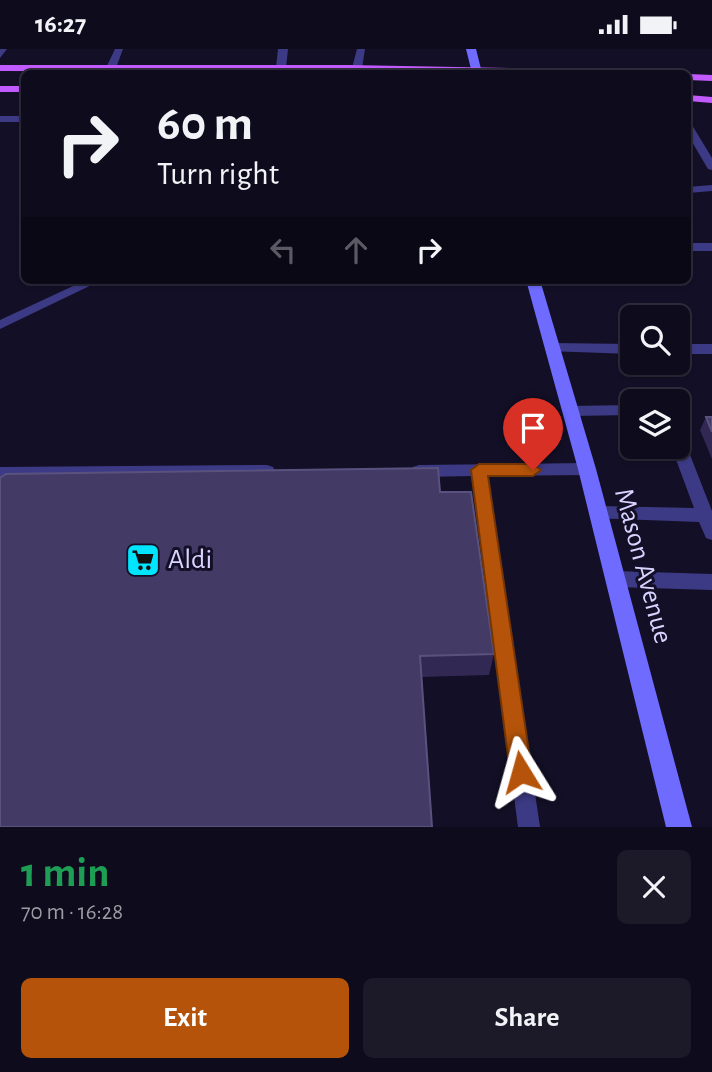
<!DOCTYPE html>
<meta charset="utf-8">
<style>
:root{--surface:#0e0b1c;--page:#1c1929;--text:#f1f3f6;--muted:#9b9ba3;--line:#2e2b3b;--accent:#b45309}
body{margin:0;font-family:"Alegreya Sans",sans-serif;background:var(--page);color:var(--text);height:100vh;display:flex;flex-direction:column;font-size:26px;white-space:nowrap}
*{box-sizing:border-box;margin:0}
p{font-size:23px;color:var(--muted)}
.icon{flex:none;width:38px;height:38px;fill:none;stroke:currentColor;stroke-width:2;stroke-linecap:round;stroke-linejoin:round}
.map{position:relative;height:778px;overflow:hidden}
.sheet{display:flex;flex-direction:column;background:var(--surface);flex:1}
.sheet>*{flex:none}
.top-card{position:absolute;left:21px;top:21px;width:670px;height:214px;border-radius:10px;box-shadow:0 2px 5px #0004,0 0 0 2px var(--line);background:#0e0b1c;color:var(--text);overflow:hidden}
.fabs{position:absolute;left:620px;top:256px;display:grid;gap:14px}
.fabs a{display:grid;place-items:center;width:70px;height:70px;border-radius:10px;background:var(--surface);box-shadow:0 2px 5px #0004,0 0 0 2px var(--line);font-size:35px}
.pin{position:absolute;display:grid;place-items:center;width:60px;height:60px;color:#fff;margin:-72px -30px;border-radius:50% 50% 50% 0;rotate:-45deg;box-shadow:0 0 7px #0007}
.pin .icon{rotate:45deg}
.me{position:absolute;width:77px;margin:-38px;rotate:352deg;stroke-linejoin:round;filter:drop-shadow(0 0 5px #0008)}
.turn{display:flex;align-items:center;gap:24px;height:147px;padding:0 21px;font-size:32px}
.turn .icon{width:91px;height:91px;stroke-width:2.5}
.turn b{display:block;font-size:49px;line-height:60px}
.lanes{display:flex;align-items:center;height:66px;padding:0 21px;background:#0003;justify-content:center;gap:35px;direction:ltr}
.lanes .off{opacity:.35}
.round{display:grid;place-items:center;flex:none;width:74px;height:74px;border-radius:10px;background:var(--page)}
.summary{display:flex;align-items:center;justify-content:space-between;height:119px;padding:0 21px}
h1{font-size:42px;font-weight:700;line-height:52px;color:#1e9e55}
.cta{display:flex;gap:14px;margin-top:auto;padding:14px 21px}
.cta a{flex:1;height:80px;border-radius:10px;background:var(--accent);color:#fff;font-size:28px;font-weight:700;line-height:80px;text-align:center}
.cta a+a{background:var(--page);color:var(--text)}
.status{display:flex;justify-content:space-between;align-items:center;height:49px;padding:0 35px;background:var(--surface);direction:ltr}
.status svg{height:19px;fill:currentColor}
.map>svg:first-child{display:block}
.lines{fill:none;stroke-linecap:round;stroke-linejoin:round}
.service{fill:#3d3a85;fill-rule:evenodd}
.minor{fill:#3d3a85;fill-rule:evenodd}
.secondary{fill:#6f6bff;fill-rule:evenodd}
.primary{fill:#c25bff;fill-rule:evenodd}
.wall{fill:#312854}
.building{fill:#433a66;stroke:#5a527e;stroke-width:2}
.route{fill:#b45309;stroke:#753606;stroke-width:2}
.labels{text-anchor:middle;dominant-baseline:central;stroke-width:6;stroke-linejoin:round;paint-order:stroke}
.poi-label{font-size:28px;fill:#d9d4ff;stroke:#130f26;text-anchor:start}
.street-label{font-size:28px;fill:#d9d4ff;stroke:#130f26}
</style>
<div class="status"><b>16:27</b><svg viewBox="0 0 49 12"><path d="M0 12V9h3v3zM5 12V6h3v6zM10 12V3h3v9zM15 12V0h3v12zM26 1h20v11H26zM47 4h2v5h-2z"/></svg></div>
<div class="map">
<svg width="712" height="778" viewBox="0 0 712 778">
<rect width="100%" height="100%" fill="#130f26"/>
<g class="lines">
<g class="service">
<path d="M 0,0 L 7,0 L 0,9 Z"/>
<path d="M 115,0 L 123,0 L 116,19 L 111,22 L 106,19 Z"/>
<path d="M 357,0 L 365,0 L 362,19 L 357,22 L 352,19 Z"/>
<rect x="0" y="67" width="24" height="6"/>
<path d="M 688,75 L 692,76 L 712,109 L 712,121 L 708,120 L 688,86 Z"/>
<path d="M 712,136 L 712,142 L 688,144 L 688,138 Z"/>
<rect x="688" y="194" width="24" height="8"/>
<path d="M 86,231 L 102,231 L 0,280 L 0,271 Z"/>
<path d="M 552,294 L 632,295 L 632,305 L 547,302 L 545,299 Z"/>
<rect x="677" y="295" width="35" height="10"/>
<path d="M 632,356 L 632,366 L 570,367 L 562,362 L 570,357 Z"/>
<path d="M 677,387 L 685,393 L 712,462 L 712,491 L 706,489 L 699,473 L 592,469 L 589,464 L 592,459 L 598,457 L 694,459 L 671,397 L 677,397 Z"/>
<path d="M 587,414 L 593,416 L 595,420 L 593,424 L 587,426 L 488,427 L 540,778 L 518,778 L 472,427 L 419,428 L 413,426 L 411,422 L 413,418 L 419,416 Z"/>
<path d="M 267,416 L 273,418 L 275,422 L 273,426 L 267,428 L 0,430 L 0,418 Z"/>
<path d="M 616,522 L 712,525 L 712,541 L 616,538 L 610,535 L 607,530 L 610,525 Z"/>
</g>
<path class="minor" d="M 278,0 L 288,0 L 286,19 L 281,22 L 276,19 Z"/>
<g class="secondary">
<path d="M 466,0 L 476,0 L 482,24 L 472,24 Z"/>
<path d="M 526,231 L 540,231 L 596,420 L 692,778 L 666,778 L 578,420 Z"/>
</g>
<g class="primary">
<path d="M 0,16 L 349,16 L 609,21 L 614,24 L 0,22 Z"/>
<path d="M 688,25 L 712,26 L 712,32 L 688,31 Z"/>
<rect x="0" y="37" width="24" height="6"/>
<path d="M 688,46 L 712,48 L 712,54 L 688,52 Z"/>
</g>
</g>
<g class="wall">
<path d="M 706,368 L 712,368 L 712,410 L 700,381 Z"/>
<path d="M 440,443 L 494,605 L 489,626 L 421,628 L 0,778 Z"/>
</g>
<g class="building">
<path d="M 706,368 L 712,368 L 712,383 Z"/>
<path d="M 438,419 L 440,443 L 471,443 L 494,605 L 420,607 L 432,778 L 0,778 L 0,429 L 6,425 Z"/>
</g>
<path class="route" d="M 479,415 L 533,415 L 541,421 L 533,427 L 488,427 L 532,723 L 529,731 L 521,734 L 513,731 L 510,723 L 471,421 Z"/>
<defs>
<g id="supermarket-square" transform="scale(1.75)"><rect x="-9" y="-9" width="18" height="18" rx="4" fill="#00e5ff" stroke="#130f26"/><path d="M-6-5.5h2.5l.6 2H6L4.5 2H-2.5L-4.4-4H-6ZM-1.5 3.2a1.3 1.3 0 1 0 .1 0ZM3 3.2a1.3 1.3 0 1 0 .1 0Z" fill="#111"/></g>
</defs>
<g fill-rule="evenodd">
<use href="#supermarket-square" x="143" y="511"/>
</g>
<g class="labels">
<g class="poi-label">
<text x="168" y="511">Aldi</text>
</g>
<g class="street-label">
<text transform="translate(643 517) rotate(75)">Mason Avenue</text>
</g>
</g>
</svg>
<div class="fabs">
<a><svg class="icon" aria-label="search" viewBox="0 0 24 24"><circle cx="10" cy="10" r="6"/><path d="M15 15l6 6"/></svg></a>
<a><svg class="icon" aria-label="layers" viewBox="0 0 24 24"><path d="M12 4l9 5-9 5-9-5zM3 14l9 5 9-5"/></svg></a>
</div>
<div class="pin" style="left:533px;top:421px;background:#d93025"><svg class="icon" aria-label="arrive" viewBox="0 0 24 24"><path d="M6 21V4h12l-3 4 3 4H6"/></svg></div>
<svg class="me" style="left:521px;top:723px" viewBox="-20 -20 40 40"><path d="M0-17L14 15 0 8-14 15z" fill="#b45309" stroke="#fff" stroke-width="4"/></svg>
<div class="top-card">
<div class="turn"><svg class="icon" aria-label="right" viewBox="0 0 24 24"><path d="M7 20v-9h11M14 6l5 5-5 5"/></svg><div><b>60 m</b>Turn right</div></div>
<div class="lanes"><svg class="icon off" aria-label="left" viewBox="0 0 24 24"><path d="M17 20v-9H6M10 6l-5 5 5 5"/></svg><svg class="icon off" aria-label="ahead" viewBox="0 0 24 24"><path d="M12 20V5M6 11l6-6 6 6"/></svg><svg class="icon" aria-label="right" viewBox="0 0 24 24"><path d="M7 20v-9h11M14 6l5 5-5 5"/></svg></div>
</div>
</div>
<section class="sheet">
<div class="summary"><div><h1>1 min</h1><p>70 m · 16:28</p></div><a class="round"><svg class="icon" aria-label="close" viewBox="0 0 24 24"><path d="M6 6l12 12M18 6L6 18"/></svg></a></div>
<div class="cta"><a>Exit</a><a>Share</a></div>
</section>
